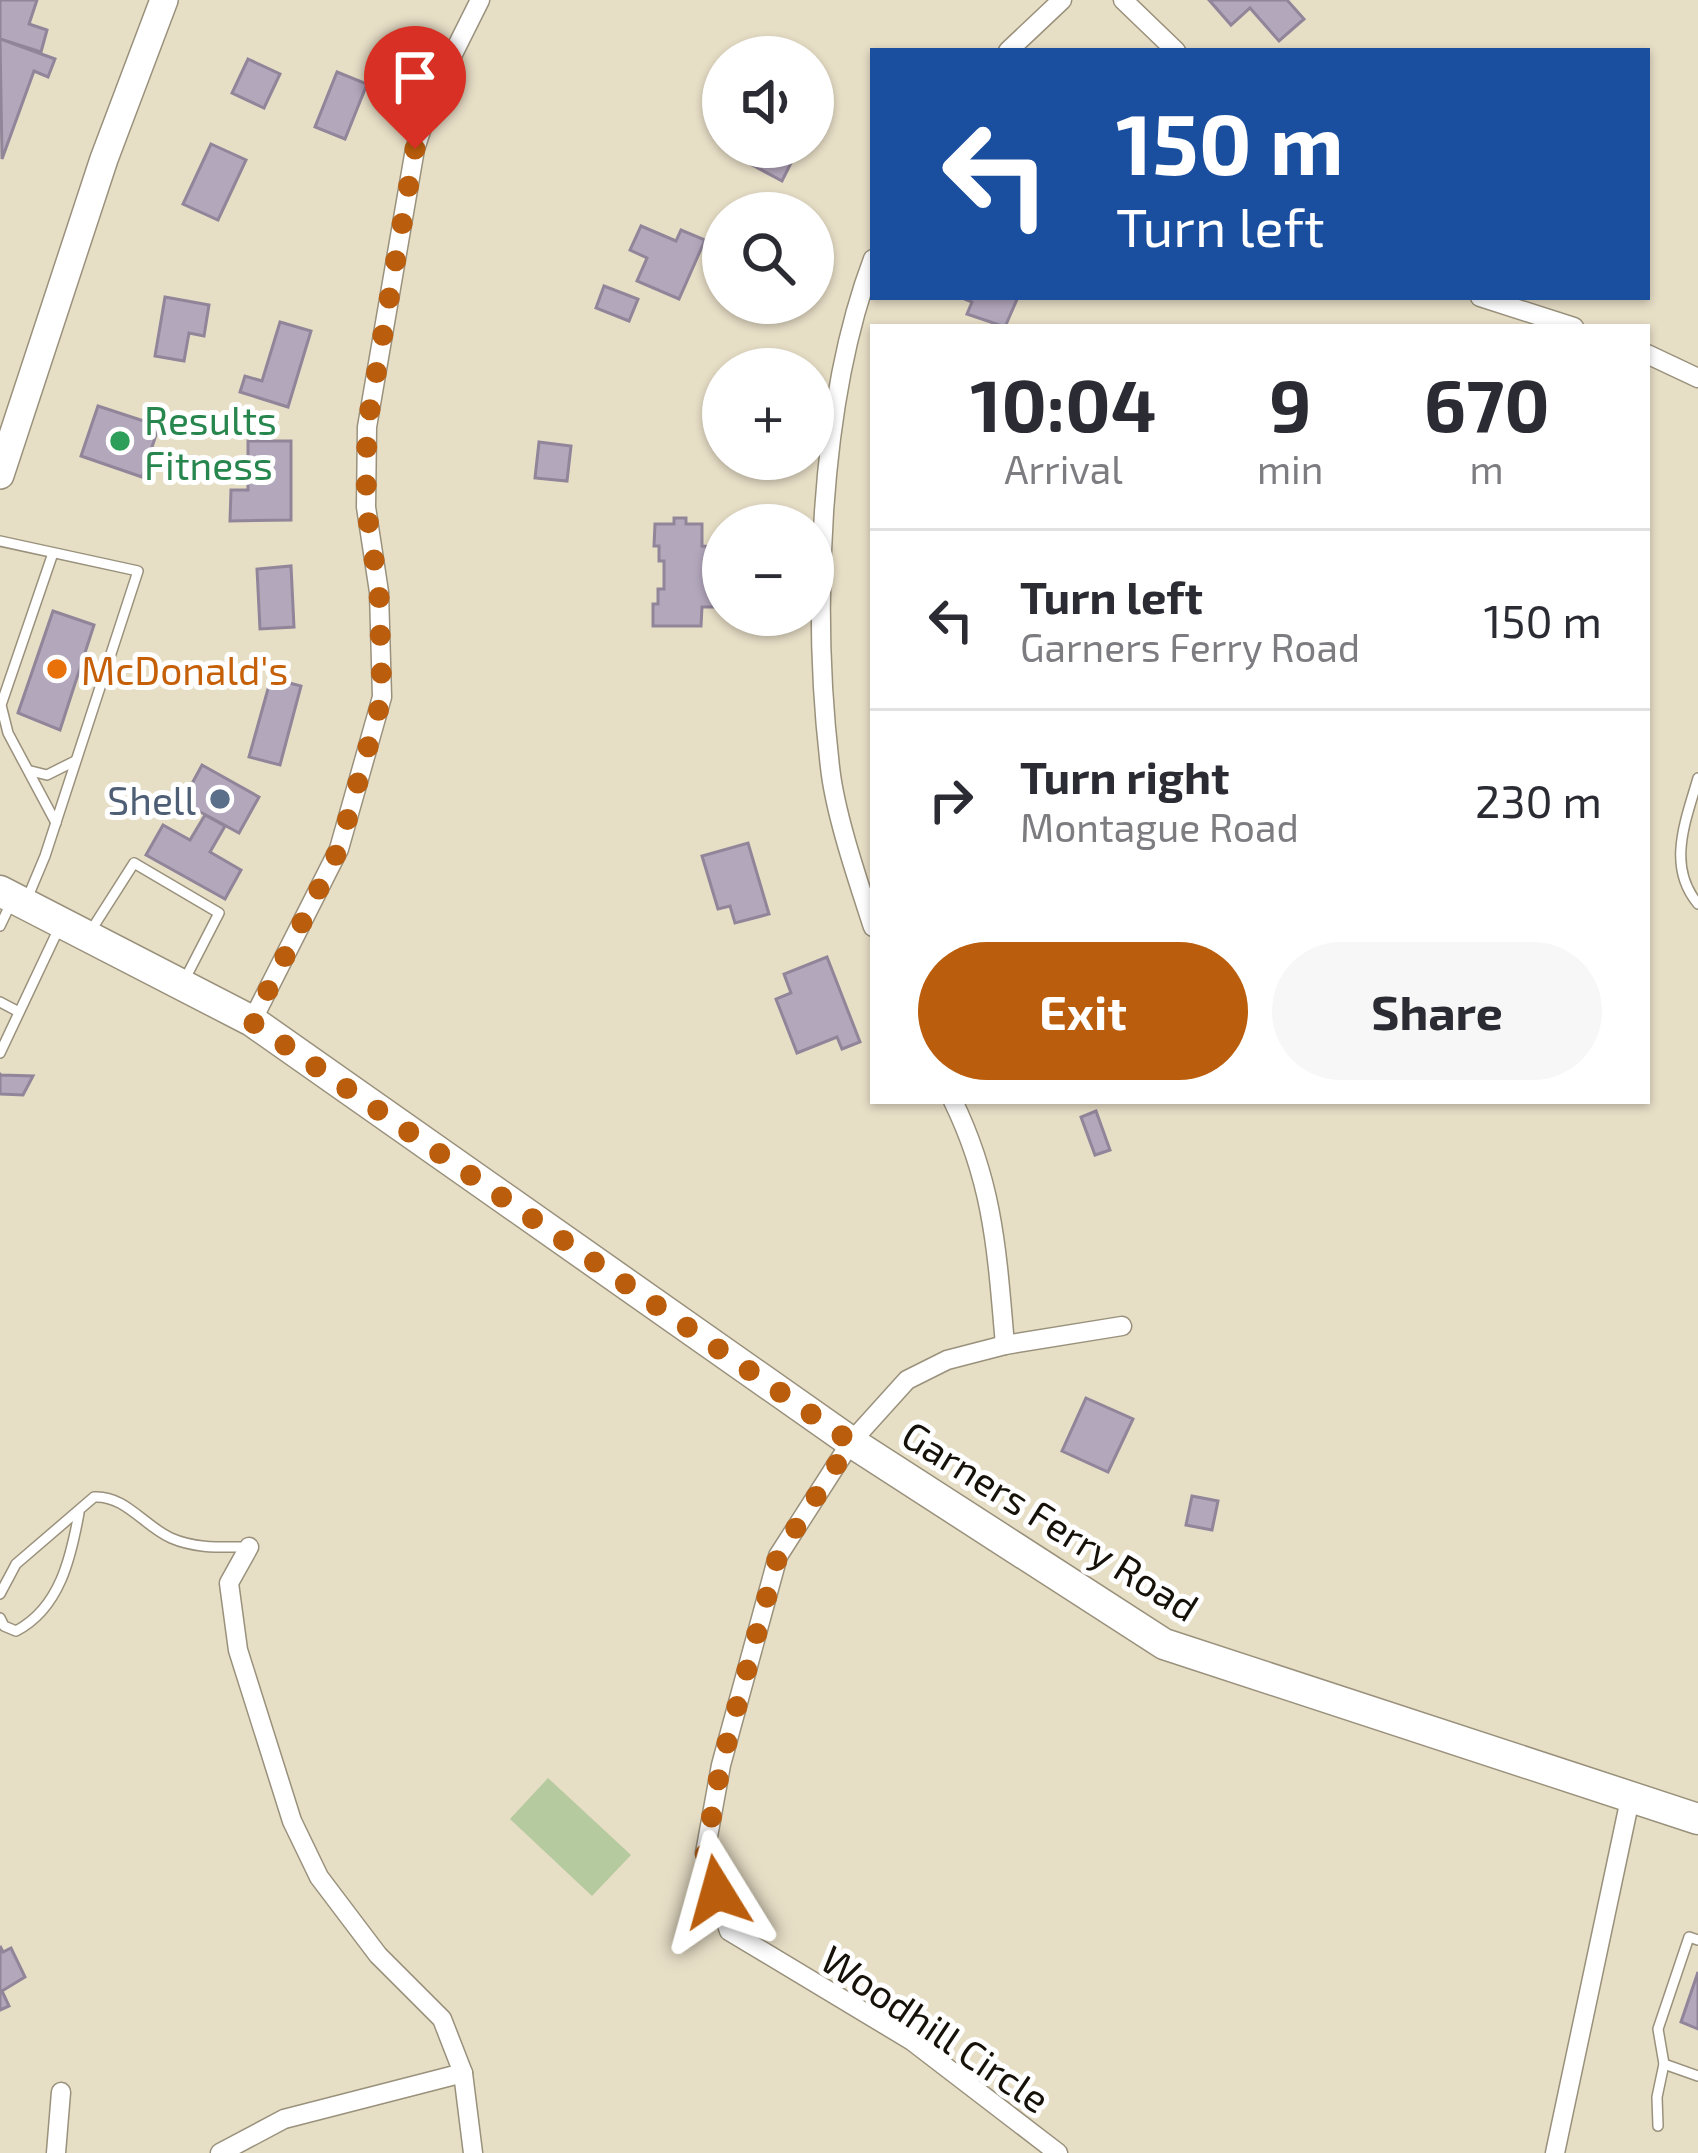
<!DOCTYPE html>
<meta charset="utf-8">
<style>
:root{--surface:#fff;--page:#f7f7f7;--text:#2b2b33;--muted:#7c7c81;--line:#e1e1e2;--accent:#ba5d0c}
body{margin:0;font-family:"Exo 2",sans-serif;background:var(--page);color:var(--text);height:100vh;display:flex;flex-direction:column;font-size:45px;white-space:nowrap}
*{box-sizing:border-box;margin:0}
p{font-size:39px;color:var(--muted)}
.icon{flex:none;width:66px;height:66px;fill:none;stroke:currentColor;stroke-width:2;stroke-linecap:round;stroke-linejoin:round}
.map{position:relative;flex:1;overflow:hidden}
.details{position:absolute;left:870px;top:324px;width:780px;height:780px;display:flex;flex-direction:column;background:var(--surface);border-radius:0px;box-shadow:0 3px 9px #0004}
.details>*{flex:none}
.guide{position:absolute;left:870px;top:48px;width:780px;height:252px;border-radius:0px;box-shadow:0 3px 9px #0004;background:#1a4fa0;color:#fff;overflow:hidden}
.fabs{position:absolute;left:702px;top:36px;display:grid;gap:24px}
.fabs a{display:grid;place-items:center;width:132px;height:132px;border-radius:50%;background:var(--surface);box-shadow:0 3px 9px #0004;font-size:60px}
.pin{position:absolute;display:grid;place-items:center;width:102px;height:102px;color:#fff;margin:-123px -51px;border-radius:50% 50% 50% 0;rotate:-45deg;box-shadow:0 0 12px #0007}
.pin .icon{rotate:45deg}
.me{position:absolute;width:132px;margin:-66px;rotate:352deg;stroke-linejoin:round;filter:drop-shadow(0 0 9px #0008)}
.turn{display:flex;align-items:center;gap:42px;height:252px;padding:0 48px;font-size:54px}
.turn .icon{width:156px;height:156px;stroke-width:2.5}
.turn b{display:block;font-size:84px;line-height:102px}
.eta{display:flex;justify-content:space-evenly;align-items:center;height:204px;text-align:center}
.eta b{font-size:72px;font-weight:700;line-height:84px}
.cta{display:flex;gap:24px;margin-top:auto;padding:24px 48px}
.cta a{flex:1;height:138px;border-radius:72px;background:var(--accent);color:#fff;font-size:48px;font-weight:700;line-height:138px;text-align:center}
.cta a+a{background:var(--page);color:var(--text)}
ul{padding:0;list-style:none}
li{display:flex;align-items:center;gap:36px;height:180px;padding:0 48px;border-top:3px solid var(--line)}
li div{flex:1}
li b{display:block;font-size:45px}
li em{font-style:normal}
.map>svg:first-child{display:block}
.green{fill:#b6ca9f}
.building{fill:#b3a7bc;stroke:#91859a;stroke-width:3}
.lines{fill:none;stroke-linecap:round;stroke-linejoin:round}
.service-casing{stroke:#9a917c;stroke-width:12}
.minor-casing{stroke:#9a917c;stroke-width:21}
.secondary-casing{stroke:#9a917c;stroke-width:30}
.primary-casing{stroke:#9a917c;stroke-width:33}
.service{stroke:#fff;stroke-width:9}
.minor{stroke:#fff;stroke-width:18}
.secondary{stroke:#fff;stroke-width:27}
.primary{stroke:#fff;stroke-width:30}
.route{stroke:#ba5d0c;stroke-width:21;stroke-dasharray:0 37.8}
.leisure-dot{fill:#2e9e5b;stroke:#fff;stroke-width:4.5}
.food-dot{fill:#e8710a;stroke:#fff;stroke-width:4.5}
.service-dot{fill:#5c6f8a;stroke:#fff;stroke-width:4.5}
.labels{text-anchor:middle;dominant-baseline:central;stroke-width:10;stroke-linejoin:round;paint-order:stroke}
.leisure-label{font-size:39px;fill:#27864d;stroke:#fff;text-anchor:start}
.food-label{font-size:39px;fill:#c56008;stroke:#fff;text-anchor:start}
.service-label{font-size:39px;fill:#4e5e75;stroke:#fff;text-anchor:end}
.street-label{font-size:39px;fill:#16120a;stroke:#fff}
</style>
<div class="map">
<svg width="1698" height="2153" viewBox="0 0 1698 2153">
<rect width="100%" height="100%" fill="#e7dec6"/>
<path class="green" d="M 548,1778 L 631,1855 L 592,1896 L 510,1819 Z"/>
<g class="building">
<path d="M 0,0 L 37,0 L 29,24 L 47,30 L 41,52 L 0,39 Z"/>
<path d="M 1209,0 L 1287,0 L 1304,19 L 1279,41 L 1250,8 L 1231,25 Z"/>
<path d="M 0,39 L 55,59 L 48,77 L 34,71 L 2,159 Z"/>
<path d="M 248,59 L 280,74 L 264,108 L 232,93 Z"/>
<path d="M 337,72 L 367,84 L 345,139 L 315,127 Z"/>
<path d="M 211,144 L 246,160 L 218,220 L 183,204 Z"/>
<path d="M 752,147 L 799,147 L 782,181 L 745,161 Z"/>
<path d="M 641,226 L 676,241 L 681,230 L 705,240 L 679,299 L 637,281 L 647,258 L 630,250 Z"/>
<path d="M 604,286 L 638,299 L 629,321 L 596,308 Z"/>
<path d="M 165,297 L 209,305 L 204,336 L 189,333 L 184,361 L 155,356 Z"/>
<path d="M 960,297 L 1018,297 L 1005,327 L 967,314 L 972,302 Z"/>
<path d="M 280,322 L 311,331 L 288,407 L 240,392 L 245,376 L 262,381 Z"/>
<path d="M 98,406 L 159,426 L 142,477 L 81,456 Z"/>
<path d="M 248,441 L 291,441 L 291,520 L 230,521 L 231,490 L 248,490 Z"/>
<path d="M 539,442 L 571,446 L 567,481 L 535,478 Z"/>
<path d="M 674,518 L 686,518 L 686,524 L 702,524 L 702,546 L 718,547 L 717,607 L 702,607 L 701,626 L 653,626 L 653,604 L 658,604 L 658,589 L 664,589 L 664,561 L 659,561 L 659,546 L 654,546 L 655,524 L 674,524 Z"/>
<path d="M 291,566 L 294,627 L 260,629 L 257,569 Z"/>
<path d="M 53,611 L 94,625 L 60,730 L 18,713 Z"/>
<path d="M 271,678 L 301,686 L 280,765 L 249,757 Z"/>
<path d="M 202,765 L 259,797 L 239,833 L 182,802 Z"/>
<path d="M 205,815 L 225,826 L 210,852 L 241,870 L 225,899 L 146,855 L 163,825 L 190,840 Z"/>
<path d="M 748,843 L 769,914 L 735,923 L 730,906 L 718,909 L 702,856 Z"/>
<path d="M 827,957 L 860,1042 L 842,1049 L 837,1037 L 797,1053 L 776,999 L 791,993 L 784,974 Z"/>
<path d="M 0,1074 L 1,1075 L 33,1076 L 23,1095 L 0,1094 Z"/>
<path d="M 1096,1111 L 1110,1150 L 1095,1155 L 1081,1117 Z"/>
<path d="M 1086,1398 L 1133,1419 L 1108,1472 L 1062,1451 Z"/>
<path d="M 1192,1496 L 1218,1501 L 1212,1530 L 1186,1525 Z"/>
<path d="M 0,1946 L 3,1952 L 11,1948 L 25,1977 L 2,1991 L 9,2006 L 0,2010 Z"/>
<path d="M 1698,1972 L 1698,2029 L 1681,2022 Z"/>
</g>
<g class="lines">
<g class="service-casing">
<g id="service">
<path d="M 0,541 L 138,571 L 45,856 L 27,899"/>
<path d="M 53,553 L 1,705 L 8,733 L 56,823"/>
<path d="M 31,771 L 47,775 L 75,761"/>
<path d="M 1698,778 C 1686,820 1666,866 1698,904"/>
<path d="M 0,926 L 11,903"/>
<path d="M 90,932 L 134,863 L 219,913 L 185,979"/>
<path d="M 0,1002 L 19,1012"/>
<path d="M 0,1053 L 59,928"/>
<path d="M 0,1594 L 16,1564 L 94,1497 C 125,1495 144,1526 171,1538 C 196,1549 222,1547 249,1547"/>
<path d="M 0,1618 L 4,1626 L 16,1631 C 60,1608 71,1557 79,1513"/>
<path d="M 1664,2064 L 1698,2076"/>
<path d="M 1658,2126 L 1657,2097 L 1664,2064 L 1658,2029 L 1689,1937 L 1698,1940"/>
</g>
</g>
<g class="minor-casing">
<g id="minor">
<path d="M 1123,0 L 1176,51"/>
<path d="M 1008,51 L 1062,0"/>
<path d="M 873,259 C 818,404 812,614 830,767 C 835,814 858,881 873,927"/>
<path d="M 1480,297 L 1574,327"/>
<path d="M 1647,354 L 1698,378"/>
<path d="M 252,1021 L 339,849 L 382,697 L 379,592 L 366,507 L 367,427 L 415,149 L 434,92 L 480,0"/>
<path d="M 953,1101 C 994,1185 997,1254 1005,1345 L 947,1360 L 907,1380 L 851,1442 L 778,1556 L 721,1765 L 705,1853 L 729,1931 L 912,2041 L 1058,2153"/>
<path d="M 1005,1345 L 1122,1326"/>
<path d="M 249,1547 L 229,1583 L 238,1650 L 292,1821 L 319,1877 L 378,1955 L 442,2019 L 463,2073 L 473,2153"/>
<path d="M 56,2153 L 61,2092"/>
<path d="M 220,2153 L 284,2119 L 463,2073"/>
<path d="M 1555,2153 L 1630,1799"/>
</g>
</g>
<g class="secondary-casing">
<path id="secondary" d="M 0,475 L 104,159 L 164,0"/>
</g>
<g class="primary-casing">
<path id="primary" d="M 0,891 L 252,1021 L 851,1442 L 1164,1644 L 1698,1819"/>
</g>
<use href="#service" class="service"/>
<use href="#minor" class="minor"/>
<use href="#secondary" class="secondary"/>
<use href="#primary" class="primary"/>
</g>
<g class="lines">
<path class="route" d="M 415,149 L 367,427 L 366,507 L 379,592 L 382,698 L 339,849 L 252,1022 L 851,1442 L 778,1556 L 721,1765 L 705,1853 L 717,1892"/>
</g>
<circle class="leisure-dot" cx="120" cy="441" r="12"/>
<circle class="food-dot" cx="57" cy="669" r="12"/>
<circle class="service-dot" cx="220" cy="799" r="12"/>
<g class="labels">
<g class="leisure-label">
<text x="144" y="419">Results<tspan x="144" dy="45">Fitness</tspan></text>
</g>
<g class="food-label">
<text x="81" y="669">McDonald's</text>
</g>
<g class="service-label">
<text x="196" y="799">Shell</text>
</g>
<g class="street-label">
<text transform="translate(1051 1520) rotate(32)">Garners Ferry Road</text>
<text transform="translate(936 2028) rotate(34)">Woodhill Circle</text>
</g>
</g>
</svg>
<div class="fabs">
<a><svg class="icon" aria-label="sound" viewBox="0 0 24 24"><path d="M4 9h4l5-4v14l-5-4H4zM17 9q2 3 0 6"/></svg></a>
<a><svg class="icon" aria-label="search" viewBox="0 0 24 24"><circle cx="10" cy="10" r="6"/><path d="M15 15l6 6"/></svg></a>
<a>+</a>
<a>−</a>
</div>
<div class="pin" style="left:415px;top:149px;background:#d93025"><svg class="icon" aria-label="arrive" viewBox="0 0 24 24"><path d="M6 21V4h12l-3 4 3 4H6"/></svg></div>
<svg class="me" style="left:717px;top:1892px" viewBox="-20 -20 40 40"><path d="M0-17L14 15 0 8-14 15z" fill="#ba5d0c" stroke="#fff" stroke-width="4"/></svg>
<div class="guide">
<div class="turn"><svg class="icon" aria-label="left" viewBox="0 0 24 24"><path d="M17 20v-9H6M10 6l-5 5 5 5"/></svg><div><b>150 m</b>Turn left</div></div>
</div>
<section class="details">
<div class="eta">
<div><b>10:04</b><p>Arrival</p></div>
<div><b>9</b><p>min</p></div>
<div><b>670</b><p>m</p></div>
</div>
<ul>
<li><svg class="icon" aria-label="left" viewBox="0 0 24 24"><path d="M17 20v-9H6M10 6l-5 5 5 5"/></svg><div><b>Turn left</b><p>Garners Ferry Road</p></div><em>150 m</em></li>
<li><svg class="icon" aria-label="right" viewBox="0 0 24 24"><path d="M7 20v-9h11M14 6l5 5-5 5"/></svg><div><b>Turn right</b><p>Montague Road</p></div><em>230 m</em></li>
</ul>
<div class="cta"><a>Exit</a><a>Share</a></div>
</section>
</div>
